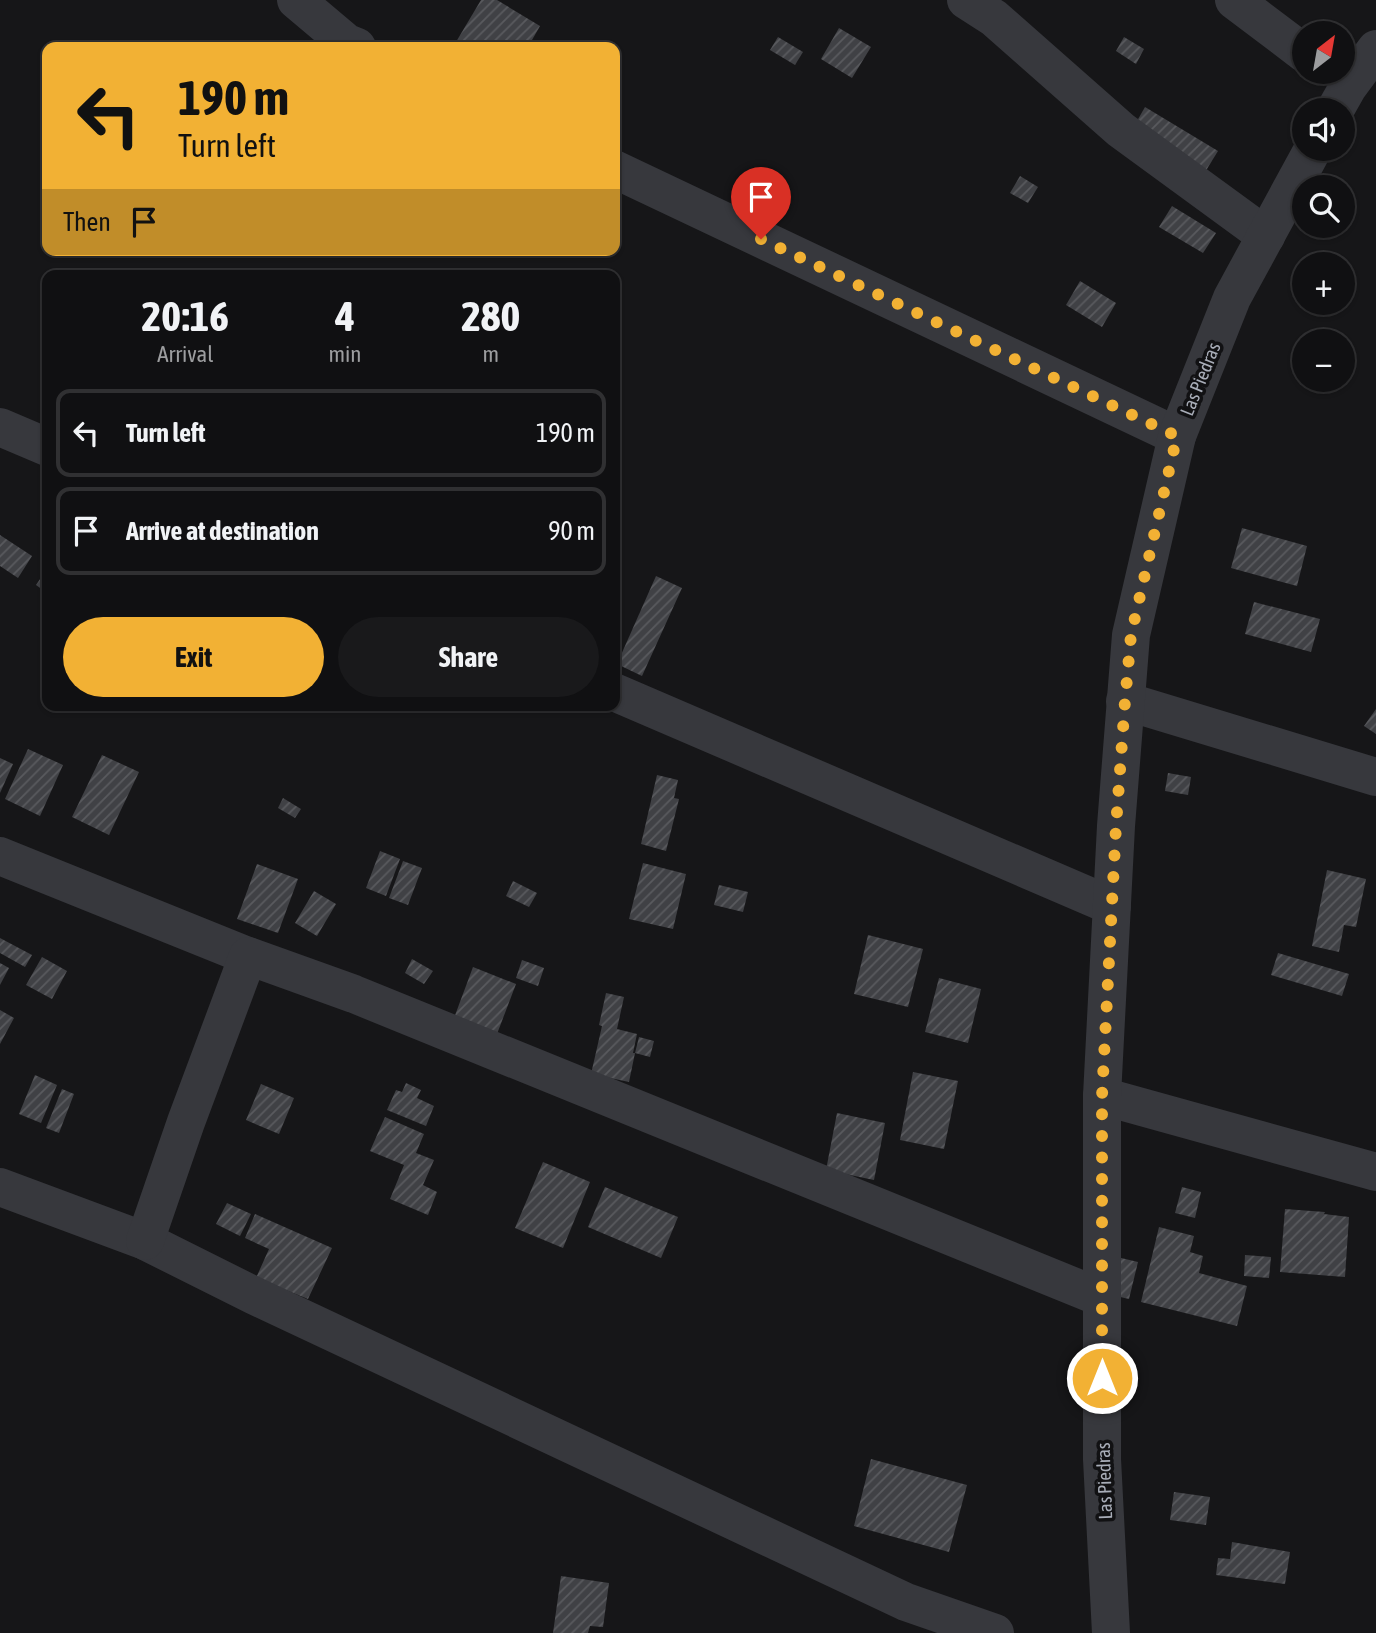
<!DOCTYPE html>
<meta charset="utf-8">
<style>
:root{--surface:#101012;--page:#19191b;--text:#f1f3f6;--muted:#9c9d9f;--line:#303032;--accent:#f2b134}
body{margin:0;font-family:"Asap Condensed",sans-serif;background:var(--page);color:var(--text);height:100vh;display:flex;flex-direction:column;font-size:26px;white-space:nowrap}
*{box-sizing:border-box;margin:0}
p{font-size:23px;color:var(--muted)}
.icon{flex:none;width:38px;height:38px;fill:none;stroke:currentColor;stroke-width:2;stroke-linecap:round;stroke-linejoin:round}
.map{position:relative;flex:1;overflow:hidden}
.details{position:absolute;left:42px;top:270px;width:578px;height:441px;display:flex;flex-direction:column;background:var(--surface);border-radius:14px;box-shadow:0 2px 5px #0004,0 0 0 2px var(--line)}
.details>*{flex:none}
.hud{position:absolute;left:42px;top:42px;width:578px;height:214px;border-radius:14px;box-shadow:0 2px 5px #0004,0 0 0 2px var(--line);background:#f2b134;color:#111;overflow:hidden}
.needle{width:46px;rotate:31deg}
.tools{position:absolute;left:1292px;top:21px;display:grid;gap:14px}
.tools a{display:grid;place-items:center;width:63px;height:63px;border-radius:50%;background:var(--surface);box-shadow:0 2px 5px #0004,0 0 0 2px var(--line);font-size:35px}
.pin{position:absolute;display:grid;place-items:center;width:60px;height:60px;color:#fff;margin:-72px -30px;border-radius:50% 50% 50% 0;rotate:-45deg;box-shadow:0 0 7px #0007}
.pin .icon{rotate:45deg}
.me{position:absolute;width:77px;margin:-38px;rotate:0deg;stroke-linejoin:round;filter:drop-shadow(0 0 5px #0008)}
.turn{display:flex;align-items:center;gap:24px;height:147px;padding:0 21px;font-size:32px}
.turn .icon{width:91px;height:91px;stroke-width:2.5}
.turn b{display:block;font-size:49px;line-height:60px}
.then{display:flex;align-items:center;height:66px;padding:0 21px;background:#0003;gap:14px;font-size:26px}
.eta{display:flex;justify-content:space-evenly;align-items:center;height:119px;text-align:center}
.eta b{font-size:42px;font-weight:700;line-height:49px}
.button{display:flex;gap:14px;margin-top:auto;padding:14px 21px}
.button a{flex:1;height:80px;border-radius:42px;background:var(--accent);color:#111;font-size:28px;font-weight:700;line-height:80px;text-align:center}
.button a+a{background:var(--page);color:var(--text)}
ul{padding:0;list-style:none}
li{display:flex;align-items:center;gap:21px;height:88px;margin:0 14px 10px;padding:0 7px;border:4px solid var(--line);border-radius:14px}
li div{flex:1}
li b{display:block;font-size:26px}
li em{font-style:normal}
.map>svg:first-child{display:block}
.building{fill:url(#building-hatch)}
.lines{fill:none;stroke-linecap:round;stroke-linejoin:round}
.minor{stroke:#37383d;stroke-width:38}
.route{stroke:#f2b134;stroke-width:12;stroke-dasharray:0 21.6}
.labels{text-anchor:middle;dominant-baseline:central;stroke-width:7;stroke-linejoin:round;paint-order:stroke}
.street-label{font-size:19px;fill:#a8adb8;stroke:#111113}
</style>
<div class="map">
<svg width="1376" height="1633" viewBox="0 0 1376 1633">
<defs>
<pattern id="building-hatch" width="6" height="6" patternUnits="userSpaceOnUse" patternTransform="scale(1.75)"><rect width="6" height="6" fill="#404145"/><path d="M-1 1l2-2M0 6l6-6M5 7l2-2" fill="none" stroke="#595a5e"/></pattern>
</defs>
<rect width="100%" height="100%" fill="#161618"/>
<g class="building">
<path d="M 481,0 L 497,0 L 540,26 L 528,47 L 453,47 Z"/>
<path d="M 839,28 L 871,47 L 852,78 L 821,59 Z"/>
<path d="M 778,37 L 803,52 L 795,65 L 770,50 Z"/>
<path d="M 1124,37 L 1144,49 L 1136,64 L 1116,51 Z"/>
<path d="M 1145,107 L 1218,151 L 1202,177 L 1133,128 Z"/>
<path d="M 1020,176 L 1038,187 L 1028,203 L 1010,193 Z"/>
<path d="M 1172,206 L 1216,233 L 1203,253 L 1159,227 Z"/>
<path d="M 1080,281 L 1116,303 L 1102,327 L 1066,305 Z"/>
<path d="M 1242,528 L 1307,546 L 1297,586 L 1231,568 Z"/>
<path d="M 0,535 L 32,556 L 18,578 L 0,566 Z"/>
<path d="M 45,572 L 47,573 L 47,593 L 36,585 Z"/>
<path d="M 656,576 L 682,588 L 642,676 L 617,664 Z"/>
<path d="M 1254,602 L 1320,619 L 1311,652 L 1245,634 Z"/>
<path d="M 1376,709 L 1376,734 L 1364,726 Z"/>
<path d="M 28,749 L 63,765 L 40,816 L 5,799 Z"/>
<path d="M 102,755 L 139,772 L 109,835 L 72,817 Z"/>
<path d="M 0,758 L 13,764 L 0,793 Z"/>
<path d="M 1168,773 L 1191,777 L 1188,795 L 1165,791 Z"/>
<path d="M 657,775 L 678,780 L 674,798 L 679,799 L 666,851 L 641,844 Z"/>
<path d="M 283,798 L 301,809 L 295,818 L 278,808 Z"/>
<path d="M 380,851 L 400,859 L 386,896 L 366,888 Z"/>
<path d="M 403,861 L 422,868 L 408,905 L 389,898 Z"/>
<path d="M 643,863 L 686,874 L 673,929 L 629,919 Z"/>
<path d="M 257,864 L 298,879 L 278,933 L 237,919 Z"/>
<path d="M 1327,870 L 1366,879 L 1356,927 L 1344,925 L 1339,952 L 1312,946 Z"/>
<path d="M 513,881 L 537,893 L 529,907 L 506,896 Z"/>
<path d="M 719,885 L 748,892 L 743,912 L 714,905 Z"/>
<path d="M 314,891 L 336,904 L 317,936 L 295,923 Z"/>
<path d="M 868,935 L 923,949 L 908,1007 L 854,994 Z"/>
<path d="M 0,938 L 32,955 L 25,967 L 0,953 Z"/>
<path d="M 1278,953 L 1349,974 L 1342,996 L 1271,975 Z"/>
<path d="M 42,957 L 67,971 L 52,999 L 26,985 Z"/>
<path d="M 412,959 L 433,971 L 424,984 L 405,973 Z"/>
<path d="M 522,960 L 544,968 L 538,986 L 516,978 Z"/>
<path d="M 0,963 L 9,968 L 0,985 Z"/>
<path d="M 473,967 L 516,984 L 497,1034 L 454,1018 Z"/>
<path d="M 939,978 L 981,989 L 968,1043 L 925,1032 Z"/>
<path d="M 606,993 L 624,997 L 617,1029 L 637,1034 L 633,1053 L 635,1053 L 639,1037 L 654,1041 L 650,1057 L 635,1053 L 629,1082 L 591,1074 L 602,1026 L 599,1025 Z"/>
<path d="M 0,1010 L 14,1018 L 0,1044 Z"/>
<path d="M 913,1072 L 958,1081 L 944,1149 L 900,1140 Z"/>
<path d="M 35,1075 L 57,1085 L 41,1123 L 19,1114 Z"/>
<path d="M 406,1083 L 421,1090 L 417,1098 L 434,1106 L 426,1126 L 387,1110 L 396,1090 L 402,1092 Z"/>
<path d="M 261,1084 L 294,1098 L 279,1134 L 246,1120 Z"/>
<path d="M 62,1089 L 74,1094 L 59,1133 L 46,1128 Z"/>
<path d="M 837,1113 L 885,1123 L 874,1180 L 826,1170 Z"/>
<path d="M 385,1117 L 424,1134 L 416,1153 L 434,1160 L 423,1185 L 437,1192 L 428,1215 L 390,1199 L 404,1165 L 370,1151 Z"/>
<path d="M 543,1162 L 590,1182 L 563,1248 L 515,1228 Z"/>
<path d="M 605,1187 L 678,1217 L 661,1258 L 588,1227 Z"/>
<path d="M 1182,1187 L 1201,1192 L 1195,1218 L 1175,1213 Z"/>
<path d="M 227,1203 L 251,1214 L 240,1236 L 216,1224 Z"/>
<path d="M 1285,1209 L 1325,1212 L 1324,1214 L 1349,1217 L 1345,1277 L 1280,1272 Z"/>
<path d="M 255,1214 L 332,1248 L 308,1299 L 256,1278 L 269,1249 L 245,1238 Z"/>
<path d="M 1159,1227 L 1194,1236 L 1190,1252 L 1203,1256 L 1199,1273 L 1247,1286 L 1237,1326 L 1141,1302 Z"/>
<path d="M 1245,1255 L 1271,1257 L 1269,1278 L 1244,1276 Z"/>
<path d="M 1117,1257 L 1138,1262 L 1129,1299 L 1107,1294 Z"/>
<path d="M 871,1459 L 967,1485 L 949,1552 L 854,1526 Z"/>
<path d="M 1174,1492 L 1210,1497 L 1206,1525 L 1170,1520 Z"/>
<path d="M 1232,1542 L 1290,1552 L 1285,1584 L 1216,1575 L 1218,1558 L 1230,1559 Z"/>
<path d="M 561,1576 L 609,1583 L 603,1627 L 590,1626 L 588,1633 L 553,1633 Z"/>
</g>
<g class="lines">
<g class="minor">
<path d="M 296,0 L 347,43 L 357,47"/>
<path d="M 966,0 L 994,18 L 1121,130 L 1266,236"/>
<path d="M 1234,0 L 1304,53"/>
<path d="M 1335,110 L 1348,87 L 1376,49"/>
<path d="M 614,169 L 1177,436"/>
<path d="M 0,427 L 47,447"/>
<path d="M 614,692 L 1112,906"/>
<path d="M 1125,701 L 1376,777"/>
<path d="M 0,856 L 248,956"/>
<path d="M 1102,1096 L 1376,1172"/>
<path d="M 0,1187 L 145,1241 L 253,1295 L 906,1602 L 995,1633"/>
<path d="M 145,1241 L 186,1122 L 248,956 L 354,994 L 1102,1298"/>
<path d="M 1111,1633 L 1102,1459 L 1102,1096 L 1116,826 L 1131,635 L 1177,436 L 1232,298 L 1313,149"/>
</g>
</g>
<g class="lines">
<path class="route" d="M 761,239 L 1177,436 L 1131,635 L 1125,701 L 1116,826 L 1102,1096 L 1102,1378"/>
</g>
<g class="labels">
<g class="street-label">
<text transform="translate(1200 379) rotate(-68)">Las Piedras</text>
<text transform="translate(1104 1481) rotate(-92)">Las Piedras</text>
</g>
</g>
</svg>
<div class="tools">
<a><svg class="needle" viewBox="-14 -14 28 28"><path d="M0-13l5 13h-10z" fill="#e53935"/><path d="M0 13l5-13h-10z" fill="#9c9d9f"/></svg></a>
<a><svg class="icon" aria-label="sound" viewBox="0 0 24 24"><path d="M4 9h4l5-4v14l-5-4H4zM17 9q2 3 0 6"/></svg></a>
<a><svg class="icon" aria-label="search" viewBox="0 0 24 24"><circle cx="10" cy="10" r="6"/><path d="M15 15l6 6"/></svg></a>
<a>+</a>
<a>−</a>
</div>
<div class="pin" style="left:761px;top:239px;background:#d93025"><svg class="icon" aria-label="arrive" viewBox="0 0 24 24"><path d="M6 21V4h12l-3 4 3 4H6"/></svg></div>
<svg class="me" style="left:1102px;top:1378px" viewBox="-20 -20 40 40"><circle r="17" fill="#f2b134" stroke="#fff" stroke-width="3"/><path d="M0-11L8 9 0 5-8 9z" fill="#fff"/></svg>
<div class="hud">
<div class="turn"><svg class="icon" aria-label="left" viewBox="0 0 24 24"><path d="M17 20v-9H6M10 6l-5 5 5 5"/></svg><div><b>190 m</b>Turn left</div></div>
<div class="then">Then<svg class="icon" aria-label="arrive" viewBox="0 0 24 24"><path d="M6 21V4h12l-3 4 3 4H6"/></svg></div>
</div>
<section class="details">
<div class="eta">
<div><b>20:16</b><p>Arrival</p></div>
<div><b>4</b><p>min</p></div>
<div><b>280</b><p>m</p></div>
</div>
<ul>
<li><svg class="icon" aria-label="left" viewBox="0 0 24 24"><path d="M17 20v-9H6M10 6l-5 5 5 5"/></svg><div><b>Turn left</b></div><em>190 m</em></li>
<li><svg class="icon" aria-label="arrive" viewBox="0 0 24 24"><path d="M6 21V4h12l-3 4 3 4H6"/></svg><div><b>Arrive at destination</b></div><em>90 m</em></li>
</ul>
<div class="button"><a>Exit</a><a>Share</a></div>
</section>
</div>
